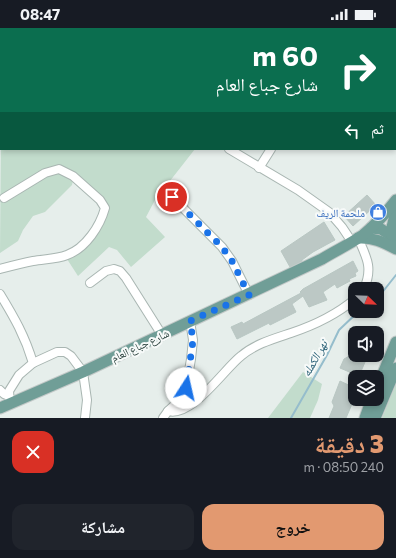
<!DOCTYPE html>
<html lang="ar">
<meta charset="utf-8">
<style>
:root{--surface:#171b24;--page:#20242c;--text:#f1f3f6;--muted:#9ea1a6;--accent:#e29970}
body{margin:0;font-family:Commissioner,"Noto Naskh Arabic",sans-serif;background:var(--page);color:var(--text);direction:rtl;height:100vh;display:flex;flex-direction:column;font-size:15px;white-space:nowrap}
*{box-sizing:border-box;margin:0}
p{font-size:13px;color:var(--muted)}
.icon{flex:none;width:22px;height:22px;fill:none;stroke:currentColor;stroke-width:2;stroke-linecap:round;stroke-linejoin:round}
.map{position:relative;height:390px;overflow:hidden;direction:ltr}
.details{display:flex;flex-direction:column;background:var(--surface);flex:1}
.details>*{flex:none}
.hud{position:absolute;left:0px;top:0px;width:396px;height:122px;box-shadow:0 2px 6px #0003;direction:rtl;background:#0b6e4f;color:#fff;overflow:hidden}
.needle{width:26px;rotate:113deg}
.tools{position:absolute;left:348px;top:254px;display:grid;gap:8px}
.tools a{display:grid;place-items:center;width:36px;height:36px;border-radius:8px;background:var(--surface);box-shadow:0 2px 6px #0003;font-size:20px}
.pin{position:absolute;display:grid;place-items:center;width:34px;height:34px;color:#fff;margin:-17px;border:2px solid #fff;border-radius:50%;box-shadow:0 1px 4px #0007}
.me{position:absolute;width:44px;margin:-22px;rotate:10deg;stroke-linejoin:round;filter:drop-shadow(0 0 3px #0008)}
.turn{display:flex;align-items:center;gap:14px;height:84px;padding:0 12px;font-size:18px}
.turn .icon{width:52px;height:52px;stroke-width:2.5}
.turn b{display:block;font-size:28px;line-height:34px}
.then{display:flex;align-items:center;height:38px;padding:0 12px;background:#0003;gap:8px;font-size:15px}
.round{display:grid;place-items:center;flex:none;width:42px;height:42px;border-radius:12px;background:var(--page)}
.summary{display:flex;align-items:center;justify-content:space-between;height:68px;padding:0 12px}
h1{font-size:24px;font-weight:800;line-height:30px;color:var(--accent)}
.button{display:flex;gap:8px;margin-top:auto;padding:8px 12px}
.button a{flex:1;height:46px;border-radius:12px;background:var(--accent);color:#111;font-size:16px;font-weight:800;line-height:46px;text-align:center}
.button a+a{background:var(--page);color:var(--text)}
.status{display:flex;justify-content:space-between;align-items:center;height:28px;padding:0 20px;background:var(--surface);direction:ltr}
.status svg{height:11px;fill:currentColor}
.map>svg:first-child{display:block}
.green{fill:#c2dccc}
.lines{fill:none;stroke-linecap:round;stroke-linejoin:round}
.stream{stroke:#95bdcc;stroke-width:2}
.building{fill:#bcc8c5;stroke:#b9c7c3}
.minor-casing{stroke:#a9b6b2;stroke-width:10}
.major-casing{stroke:#c3c9c8;stroke-width:13}
.minor{stroke:#fff;stroke-width:8}
.major{stroke:#709e97;stroke-width:11}
.route{stroke:#1a73e8;stroke-width:7;stroke-dasharray:0 12.6}
.labels{text-anchor:middle;dominant-baseline:central;stroke-width:4;stroke-linejoin:round;paint-order:stroke}
.shop-label{font-size:11px;fill:#366cbe;stroke:#f7faf9;text-anchor:end}
.street-label{font-size:11px;fill:#273e3a;stroke:#f7faf9}
.water-label{font-size:12px;font-style:italic;fill:#275e74;stroke:#f7faf9}
</style>
<div class="status"><b>08:47</b><svg viewBox="0 0 49 12"><path d="M0 12V9h3v3zM5 12V6h3v6zM10 12V3h3v9zM15 12V0h3v12zM26 1h20v11H26zM47 4h2v5h-2z"/></svg></div>
<div class="map">
<svg width="396" height="390" viewBox="0 0 396 390">
<rect width="100%" height="100%" fill="#e6eeeb"/>
<g class="green">
<path d="M 1,99 L 1,121 L 195,121 L 155,172 L 146,189 L 165,209 L 131,239 L 117,222 L 109,219 L 78,248 L 67,231 L 95,206 L 104,173 L 74,147 L 72,157 L 45,184 L 33,188 L 23,202 L 18,213 L 0,225 Z"/>
<path d="M 303,344 L 322,356 L 318,372 L 310,390 L 268,390 Z"/>
<path d="M 396,356 L 396,390 L 382,390 Z"/>
</g>
<g class="lines">
<g class="stream">
<path d="M 377,271 L 396,247"/>
<path d="M 291,390 L 327,327 L 339,302 L 359,283"/>
</g>
</g>
<g class="building">
<path d="M 367,167 L 376,177 L 353,198 L 344,188 Z"/>
<path d="M 324,194 L 335,212 L 313,224 L 302,232 L 302,233 L 290,239 L 281,223 Z"/>
<path d="M 353,233 L 358,243 L 355,245 L 356,248 L 349,251 L 350,253 L 337,260 L 335,256 L 323,264 L 327,272 L 309,279 L 303,268 L 292,276 L 296,284 L 270,297 L 269,295 L 237,311 L 231,299 L 242,294 L 243,296 L 301,265 L 300,264 L 303,261 Z"/>
<path d="M 355,325 L 355,327 L 368,327 L 359,348 L 340,340 L 344,331 Z"/>
<path d="M 340,353 L 355,360 L 355,369 L 346,390 L 329,390 L 334,378 L 332,374 Z"/>
</g>
<g class="lines">
<g class="minor-casing">
<g id="minor">
<path d="M 337,0 L 337,1"/>
<path d="M 62,1 L 63,0"/>
<path d="M 310,1 L 310,0"/>
<path d="M 0,45 L 1,47"/>
<path d="M 229,121 L 298,162 L 329,184 L 342,199 L 352,214"/>
<path d="M 259,140 L 271,121"/>
<path d="M 172,169 L 222,219 L 232,233 L 249,267"/>
<path d="M 358,210 C 367,230 373,240 364,261"/>
<path d="M 0,241 C 11,238 22,235 33,233 C 45,231 57,231 67,227 C 86,220 100,198 105,180 L 100,172 L 73,148 L 59,141 L 45,145 L 4,170"/>
<path d="M 90,255 L 106,243 L 114,241 L 120,243 L 126,250 L 162,307"/>
<path d="M 0,266 C 14,289 25,308 33,335"/>
<path d="M 190,293 L 193,312 L 191,331 L 186,360 L 180,372 L 168,383 C 192,390 225,340 241,328 C 255,316 273,311 291,305 C 315,297 336,287 355,271"/>
<path d="M 0,362 L 4,366 L 9,368"/>
<path d="M 10,376 L 9,363 L 19,347 L 33,335 L 57,324 L 65,324 L 71,328 L 83,344 L 87,372 L 85,390"/>
<path d="M 163,390 L 168,383"/>
</g>
</g>
<g class="major-casing">
<g id="major">
<path d="M 371,200 L 381,201 L 396,211"/>
<path d="M 392,208 L 392,199 L 396,183"/>
<path d="M 358,210 C 373,209 383,214 396,221"/>
<path d="M 377,360 L 396,314"/>
<path d="M 0,380 L 83,344 L 322,231 C 335,223 350,216 363,207 C 375,197 386,185 396,172"/>
<path d="M 365,390 L 372,371"/>
<path d="M 375,390 L 396,340"/>
</g>
</g>
<use href="#minor" class="minor"/>
<use href="#major" class="major"/>
</g>
<g class="lines">
<path class="route" d="M 172,169 L 222,219 L 232,233 L 249,267 L 190,293 L 193,312 L 192,320 L 186,360"/>
</g>
<defs>
<g id="shop-disc" transform="scale(0.9)"><circle r="9.5" fill="#3f7fe0" stroke="#f7faf9"/><path d="M-5-2.5h2.3a2.7 3.5 0 0 1 5.4 0H5L5.5 6h-11ZM-1.5-2.5h3a1.5 2.3 0 0 0-3 0Z" fill="#fff"/></g>
</defs>
<g fill-rule="evenodd">
<use href="#shop-disc" x="378" y="184"/>
</g>
<g class="labels">
<g class="shop-label">
<text x="365" y="184">ملحمة الريف</text>
</g>
<g class="street-label">
<text transform="translate(140 317) rotate(-25)">شارع جباع العام</text>
</g>
<g class="water-label">
<text transform="translate(314 330) rotate(-61)">نهر الكمله</text>
</g>
</g>
</svg>
<div class="tools">
<a><svg class="needle" viewBox="-14 -14 28 28"><path d="M0-13l5 13h-10z" fill="#e53935"/><path d="M0 13l5-13h-10z" fill="#9ea1a6"/></svg></a>
<a><svg class="icon" aria-label="sound" viewBox="0 0 24 24"><path d="M4 9h4l5-4v14l-5-4H4zM17 9q2 3 0 6"/></svg></a>
<a><svg class="icon" aria-label="layers" viewBox="0 0 24 24"><path d="M12 4l9 5-9 5-9-5zM3 14l9 5 9-5"/></svg></a>
</div>
<div class="pin" style="left:172px;top:169px;background:#d93025"><svg class="icon" aria-label="arrive" viewBox="0 0 24 24"><path d="M6 21V4h12l-3 4 3 4H6"/></svg></div>
<svg class="me" style="left:186px;top:360px" viewBox="-20 -20 40 40"><circle r="19" fill="#fff"/><path d="M0-13L10 11 0 6-10 11z" fill="#1a73e8"/></svg>
<div class="hud">
<div class="turn"><svg class="icon" aria-label="right" viewBox="0 0 24 24"><path d="M7 20v-9h11M14 6l5 5-5 5"/></svg><div><b>60 m</b>شارع جباع العام</div></div>
<div class="then">ثم<svg class="icon" aria-label="left" viewBox="0 0 24 24"><path d="M17 20v-9H6M10 6l-5 5 5 5"/></svg></div>
</div>
</div>
<section class="details">
<div class="summary"><div><h1>3 دقيقة</h1><p>240 m · 08:50</p></div><a class="round" style="background:#d93025;color:#fff"><svg class="icon" aria-label="close" viewBox="0 0 24 24"><path d="M6 6l12 12M18 6L6 18"/></svg></a></div>
<div class="button"><a>خروج</a><a>مشاركة</a></div>
</section>
